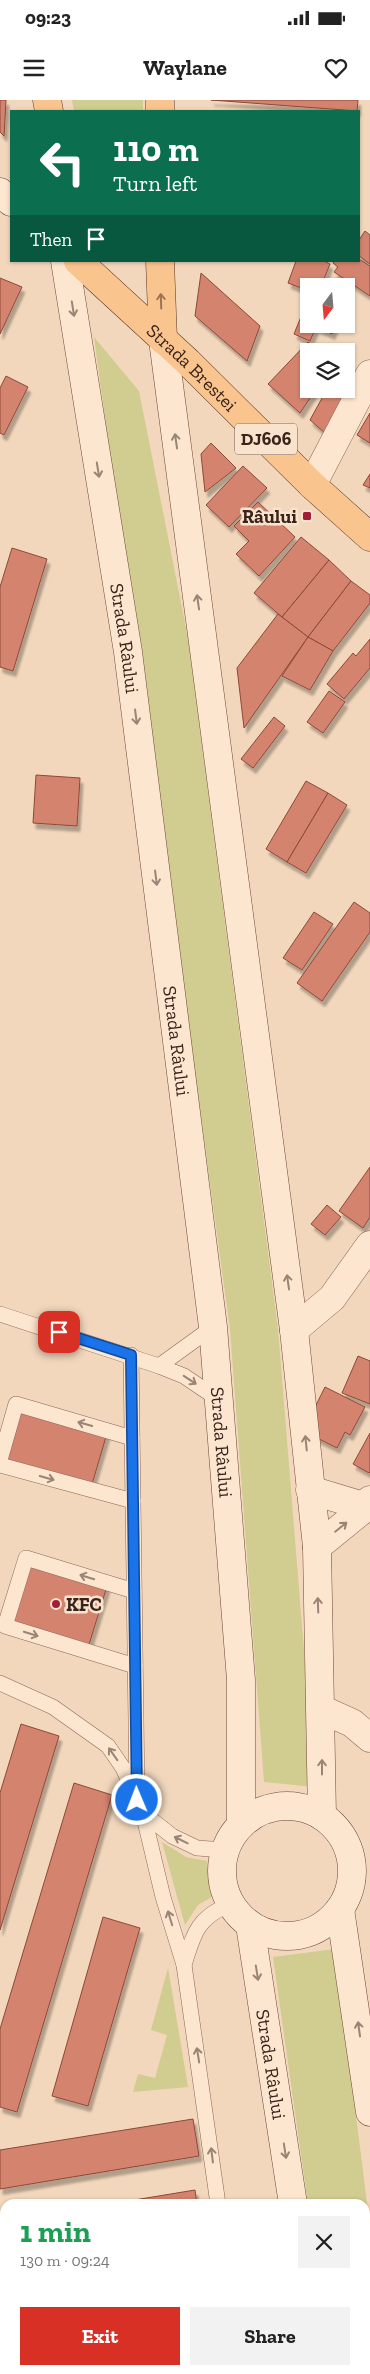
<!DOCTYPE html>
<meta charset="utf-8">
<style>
:root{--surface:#fff;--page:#f2f2f2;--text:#222;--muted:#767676;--accent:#d93025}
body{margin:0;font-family:"Zilla Slab",serif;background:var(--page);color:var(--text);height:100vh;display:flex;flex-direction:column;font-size:19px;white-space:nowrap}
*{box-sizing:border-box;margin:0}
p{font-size:16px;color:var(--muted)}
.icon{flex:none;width:28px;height:28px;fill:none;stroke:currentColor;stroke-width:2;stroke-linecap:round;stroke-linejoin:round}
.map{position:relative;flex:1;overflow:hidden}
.panel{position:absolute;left:0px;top:2099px;width:370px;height:176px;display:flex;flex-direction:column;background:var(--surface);border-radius:15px 15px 0 0;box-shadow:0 1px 4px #0004}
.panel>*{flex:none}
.banner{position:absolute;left:10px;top:10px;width:350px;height:152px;border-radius:0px;box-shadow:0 1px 4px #0004;background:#0b6e4f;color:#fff;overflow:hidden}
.needle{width:32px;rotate:196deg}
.buttons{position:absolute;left:300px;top:178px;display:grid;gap:10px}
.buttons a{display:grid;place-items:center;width:55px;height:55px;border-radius:0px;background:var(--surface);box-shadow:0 1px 4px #0004;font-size:25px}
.pin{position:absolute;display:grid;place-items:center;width:42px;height:42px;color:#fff;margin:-21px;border-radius:10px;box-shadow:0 2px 8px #0006}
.me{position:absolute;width:55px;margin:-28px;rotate:359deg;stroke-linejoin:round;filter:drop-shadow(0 0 4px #0008)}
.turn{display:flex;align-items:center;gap:18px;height:105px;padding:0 20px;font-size:22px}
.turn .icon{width:65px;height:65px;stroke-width:2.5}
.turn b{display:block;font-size:35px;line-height:42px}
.then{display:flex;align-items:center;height:48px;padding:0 20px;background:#0003;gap:10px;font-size:19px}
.round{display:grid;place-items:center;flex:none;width:52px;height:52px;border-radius:0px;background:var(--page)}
.head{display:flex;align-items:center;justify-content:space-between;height:85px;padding:0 20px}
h1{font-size:30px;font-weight:700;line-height:38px;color:#1e9e55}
.primary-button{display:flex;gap:10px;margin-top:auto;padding:10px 20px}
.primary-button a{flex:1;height:58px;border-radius:0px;background:var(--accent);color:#fff;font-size:20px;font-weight:700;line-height:58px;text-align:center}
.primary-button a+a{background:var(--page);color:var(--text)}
.status{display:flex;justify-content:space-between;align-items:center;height:35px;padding:0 25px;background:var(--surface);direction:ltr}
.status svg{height:14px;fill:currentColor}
header{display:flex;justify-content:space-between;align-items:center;height:65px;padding:0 20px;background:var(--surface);font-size:22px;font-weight:700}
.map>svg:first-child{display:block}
.green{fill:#d1cc90}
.building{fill:#d4846e;stroke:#8d4837;filter:url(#shadow)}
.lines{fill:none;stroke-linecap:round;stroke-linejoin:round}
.lane-casing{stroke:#8b6654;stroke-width:16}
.street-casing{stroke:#8b6654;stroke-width:29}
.secondary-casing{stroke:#6d4837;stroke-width:29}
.primary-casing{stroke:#583629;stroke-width:29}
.lane{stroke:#fce6d0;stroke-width:15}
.street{stroke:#fce6d0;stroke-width:28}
.secondary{stroke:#fce6d0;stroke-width:28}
.primary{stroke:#fac48f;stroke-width:28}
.oneway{stroke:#9a7454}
.oneway2{stroke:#9a8475}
.route-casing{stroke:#114b97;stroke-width:12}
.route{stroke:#1a73e8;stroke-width:9}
.poi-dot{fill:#a11e39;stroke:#f9e3cd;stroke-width:2}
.labels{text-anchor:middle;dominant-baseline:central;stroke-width:5;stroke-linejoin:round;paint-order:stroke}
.shield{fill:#f9e3cd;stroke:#735d50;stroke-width:1}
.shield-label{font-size:18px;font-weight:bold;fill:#39231a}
.street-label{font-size:19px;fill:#39231a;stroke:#f9e3cd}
.poi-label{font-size:19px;font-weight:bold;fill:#39231a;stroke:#f9e3cd;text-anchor:end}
</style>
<div class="status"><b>09:23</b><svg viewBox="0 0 49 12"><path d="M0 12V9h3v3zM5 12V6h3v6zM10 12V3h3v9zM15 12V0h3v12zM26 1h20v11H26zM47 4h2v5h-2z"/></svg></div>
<header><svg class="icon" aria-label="menu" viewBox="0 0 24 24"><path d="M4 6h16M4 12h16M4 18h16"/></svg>Waylane<svg class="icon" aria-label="heart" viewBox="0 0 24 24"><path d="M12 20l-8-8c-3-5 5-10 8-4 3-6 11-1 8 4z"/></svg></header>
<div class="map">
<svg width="370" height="2274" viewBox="0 0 370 2274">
<defs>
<filter id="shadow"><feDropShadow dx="3" dy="5.5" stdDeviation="1" flood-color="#0004"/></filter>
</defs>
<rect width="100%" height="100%" fill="#f2d7bc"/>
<g class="green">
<path d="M 72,0 L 143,0 L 143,11 L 74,11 Z"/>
<path d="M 94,237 L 139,291 L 188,538 L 278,1229 L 315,1687 L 264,1682 L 230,1229 Z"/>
<path d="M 162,1742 L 186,1757 L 207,1761 L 215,1795 L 198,1805 L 185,1825 Z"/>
<path d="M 335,1849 L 370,2127 L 370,2274 L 332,2274 L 332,2270 L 365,2270 L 365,2104 L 308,2104 L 273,1857 Z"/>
<path d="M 168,1868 L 188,1987 L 133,1992 L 138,1974 L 155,1978 L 167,1935 L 151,1930 Z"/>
</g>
<g class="building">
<path d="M 0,0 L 6,0 L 4,36 L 0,32 Z"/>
<path d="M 211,0 L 358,0 L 357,11 Z"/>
<path d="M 365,131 L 370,135 L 370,164 L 359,156 L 359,140 Z"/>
<path d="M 359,159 L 370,166 L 370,196 L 334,172 L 338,167 L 333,163 L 334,161 L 359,161 Z"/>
<path d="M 296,161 L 324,161 L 330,164 L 321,186 L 309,186 L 309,191 L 288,183 Z"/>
<path d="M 201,173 L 260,226 L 247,261 L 195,216 Z"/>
<path d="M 0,178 L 22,187 L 0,234 Z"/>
<path d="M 307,202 L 309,224 L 336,224 L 332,234 L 316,227 L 310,241 L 294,234 Z"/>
<path d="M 308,242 L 320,251 L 309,251 L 309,289 L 316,289 L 300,313 L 268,284 Z"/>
<path d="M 346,266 L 357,273 L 325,333 L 310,320 L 327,289 L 346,289 Z"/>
<path d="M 6,276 L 28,287 L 4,335 L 0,333 L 0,288 Z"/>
<path d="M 370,313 L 370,343 L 357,335 Z"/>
<path d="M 211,343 L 236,368 L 205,392 L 201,354 Z"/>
<path d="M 243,366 L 267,388 L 229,427 L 206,405 Z"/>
<path d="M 370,374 L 370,388 L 363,385 Z"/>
<path d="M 258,402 L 295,437 L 259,476 L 236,454 L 249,441 L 234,426 Z"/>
<path d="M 301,437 L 329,460 L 282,517 L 254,493 Z"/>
<path d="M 12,448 L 47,459 L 13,571 L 0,567 L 0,487 Z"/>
<path d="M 329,460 L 351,481 L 308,537 L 282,517 Z"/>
<path d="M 351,481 L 370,495 L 370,503 L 333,551 L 308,537 Z"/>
<path d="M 278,514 L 308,537 L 244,628 L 237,568 Z"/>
<path d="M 308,537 L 333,551 L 310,590 L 282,576 Z"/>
<path d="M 370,539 L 370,568 L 344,599 L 327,584 L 353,553 L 356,556 Z"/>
<path d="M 329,591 L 345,602 L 323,633 L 307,622 Z"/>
<path d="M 274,617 L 285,626 L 253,668 L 241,659 Z"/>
<path d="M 36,675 L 80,678 L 77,726 L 33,723 Z"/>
<path d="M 306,681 L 328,693 L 287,762 L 266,749 Z"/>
<path d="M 328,693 L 347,705 L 306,773 L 287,762 Z"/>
<path d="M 354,802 L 370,813 L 370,832 L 322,901 L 297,883 Z"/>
<path d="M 314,812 L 333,824 L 302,870 L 283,858 Z"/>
<path d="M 370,1067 L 370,1117 L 363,1128 L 339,1111 Z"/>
<path d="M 327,1105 L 341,1117 L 325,1135 L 311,1124 Z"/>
<path d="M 358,1256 L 370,1261 L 370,1304 L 342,1293 Z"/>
<path d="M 325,1287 L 365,1307 L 350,1335 L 345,1332 L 337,1348 L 309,1334 L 311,1315 Z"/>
<path d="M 16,1304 L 108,1330 L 90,1391 L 0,1365 Z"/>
<path d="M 370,1333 L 370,1372 L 369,1373 L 353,1364 Z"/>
<path d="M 26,1458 L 108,1483 L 87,1551 L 5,1526 Z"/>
<path d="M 21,1624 L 59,1636 L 0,1830 L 0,1693 Z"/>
<path d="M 74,1683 L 112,1695 L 17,2012 L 0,2007 L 0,1929 Z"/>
<path d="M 103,1817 L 140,1828 L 88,2006 L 52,1996 Z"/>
<path d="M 193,2019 L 199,2056 L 0,2089 L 0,2050 Z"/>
<path d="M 195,2090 L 197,2104 L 110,2104 Z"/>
<path d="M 0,2121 L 5,2121 L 5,2159 L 0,2160 Z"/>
<path d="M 5,2188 L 5,2220 L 1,2189 Z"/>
<path d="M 31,2270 L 201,2270 L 170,2274 L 32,2274 Z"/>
</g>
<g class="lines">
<g class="lane-casing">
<g id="lane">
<path d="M 0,1214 L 159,1266 L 184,1276 L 218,1299"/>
<path d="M 131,1255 L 137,1693"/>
<path d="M 159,1266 L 213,1227"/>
<path d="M 0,1360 L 16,1304 L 132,1338"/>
<path d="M 0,1365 L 133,1401"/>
<path d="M 134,1491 L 26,1458 L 5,1526 L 135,1566"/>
<path d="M 0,1583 L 53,1607 L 108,1646 L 123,1668 L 143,1713 L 163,1797 L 184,1865 L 218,2104"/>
<path d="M 143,1713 L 172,1736 L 197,1748 L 225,1750"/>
<path d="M 184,1865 C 194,1833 197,1818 230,1804"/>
<path d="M 0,2240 L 5,2254"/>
<path d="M 10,2270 L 12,2274"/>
<path d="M 236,2270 L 236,2274"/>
</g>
</g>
<g class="street-casing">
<g id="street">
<path d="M 312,385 L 370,274"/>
<path d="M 294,1230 L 332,1198 L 370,1145"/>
<path d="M 310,1390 L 370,1408"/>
<path d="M 317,1447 L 366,1407 L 370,1400"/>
<path d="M 321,1609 L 352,1623 L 370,1638"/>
</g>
</g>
<g class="secondary-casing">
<g id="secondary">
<path d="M 0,92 L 11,102"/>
<path id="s1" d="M 65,161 L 128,552 L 213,1227 L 241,1580 L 241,1725"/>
<path d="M 163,240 L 294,1230 L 317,1447 L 322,1716"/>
<circle cx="287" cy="1771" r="65"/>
<path d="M 340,1809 L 370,2012"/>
<path id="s2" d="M 250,1825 L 293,2104"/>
<path d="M 314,2270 L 314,2274"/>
</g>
</g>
<g class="primary-casing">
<g id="primary">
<path d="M 47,0 L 49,11"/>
<path d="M 160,0 L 160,11"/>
<path id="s3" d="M 78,161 L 188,262 L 312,385 L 370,437"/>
<path d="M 160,161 L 163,240"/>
</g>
</g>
<use href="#lane" class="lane"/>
<use href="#street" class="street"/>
<use href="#secondary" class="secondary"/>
<use href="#primary" class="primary"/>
</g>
<defs><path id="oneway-shaft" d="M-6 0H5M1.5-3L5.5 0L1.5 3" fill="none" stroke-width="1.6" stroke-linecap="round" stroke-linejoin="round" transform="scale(1.25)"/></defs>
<use class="oneway" href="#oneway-shaft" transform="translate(161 201) rotate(-92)"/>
<g class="oneway2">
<use href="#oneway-shaft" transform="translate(73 209) rotate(81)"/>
<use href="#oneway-shaft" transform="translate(176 341) rotate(-98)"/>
<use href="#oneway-shaft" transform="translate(98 370) rotate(81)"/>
<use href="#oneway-shaft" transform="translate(198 502) rotate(-98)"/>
<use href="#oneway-shaft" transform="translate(136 617) rotate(83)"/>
<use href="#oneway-shaft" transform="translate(156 778) rotate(83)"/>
<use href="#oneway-shaft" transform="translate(288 1182) rotate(-98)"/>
<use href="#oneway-shaft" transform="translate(190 1280) rotate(33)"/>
<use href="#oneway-shaft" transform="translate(85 1324) rotate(-164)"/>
<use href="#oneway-shaft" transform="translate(306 1343) rotate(-96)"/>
<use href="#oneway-shaft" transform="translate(47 1378) rotate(16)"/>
<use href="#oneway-shaft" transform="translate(341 1427) rotate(-39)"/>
<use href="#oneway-shaft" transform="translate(87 1477) rotate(-163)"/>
<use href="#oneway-shaft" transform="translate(318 1505) rotate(-92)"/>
<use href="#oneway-shaft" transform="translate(31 1534) rotate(17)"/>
<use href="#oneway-shaft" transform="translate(113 1654) rotate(-125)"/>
<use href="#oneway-shaft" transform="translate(322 1667) rotate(-90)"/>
<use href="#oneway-shaft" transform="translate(181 1740) rotate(-154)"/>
<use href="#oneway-shaft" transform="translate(170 1818) rotate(-107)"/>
<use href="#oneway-shaft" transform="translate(257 1873) rotate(81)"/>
<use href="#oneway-shaft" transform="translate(359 1929) rotate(-98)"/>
<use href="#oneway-shaft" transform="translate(198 1955) rotate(-99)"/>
<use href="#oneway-shaft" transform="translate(285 2051) rotate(81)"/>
<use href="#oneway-shaft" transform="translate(212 2055) rotate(-97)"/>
</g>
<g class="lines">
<g class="route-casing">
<path id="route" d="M 59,1232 L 131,1255 L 137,1700"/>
</g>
<use href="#route" class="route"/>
</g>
<g class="poi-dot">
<rect x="302" y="411" width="10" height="10" rx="2.5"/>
<circle cx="56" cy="1504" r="5"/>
</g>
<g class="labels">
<rect class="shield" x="235" y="323.5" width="62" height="31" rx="4"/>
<g class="shield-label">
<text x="266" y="339">DJ606</text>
</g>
<g class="street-label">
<text stroke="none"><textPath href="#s3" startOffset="156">Strada Brestei</textPath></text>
<text stroke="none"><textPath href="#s1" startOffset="382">Strada Râului</textPath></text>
<text stroke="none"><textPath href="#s1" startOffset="788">Strada Râului</textPath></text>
<text stroke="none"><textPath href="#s1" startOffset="1192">Strada Râului</textPath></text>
<text stroke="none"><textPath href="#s2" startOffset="141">Strada Râului</textPath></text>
</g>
<g class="poi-label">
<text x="297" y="416">Râului</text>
<text x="66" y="1504" text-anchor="start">KFC</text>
</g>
</g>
</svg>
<div class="buttons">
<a><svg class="needle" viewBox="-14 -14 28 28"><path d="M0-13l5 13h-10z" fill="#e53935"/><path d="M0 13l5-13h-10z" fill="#767676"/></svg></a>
<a><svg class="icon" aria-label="layers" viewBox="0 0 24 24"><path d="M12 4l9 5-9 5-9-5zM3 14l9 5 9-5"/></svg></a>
</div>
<div class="pin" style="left:59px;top:1232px;background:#d93025"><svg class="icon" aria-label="arrive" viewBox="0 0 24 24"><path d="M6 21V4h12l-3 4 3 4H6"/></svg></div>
<svg class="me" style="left:137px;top:1700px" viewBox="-20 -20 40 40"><circle r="17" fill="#1a73e8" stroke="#fff" stroke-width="3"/><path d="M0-11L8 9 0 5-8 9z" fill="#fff"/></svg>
<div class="banner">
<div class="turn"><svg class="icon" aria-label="left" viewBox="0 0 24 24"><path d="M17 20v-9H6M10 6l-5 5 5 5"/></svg><div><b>110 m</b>Turn left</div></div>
<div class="then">Then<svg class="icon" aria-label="arrive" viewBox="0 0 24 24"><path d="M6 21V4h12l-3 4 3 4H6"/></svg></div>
</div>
<section class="panel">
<div class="head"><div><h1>1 min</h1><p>130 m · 09:24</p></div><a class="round"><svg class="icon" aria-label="close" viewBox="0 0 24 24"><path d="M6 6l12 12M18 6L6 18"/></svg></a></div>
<div class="primary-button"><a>Exit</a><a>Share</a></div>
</section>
</div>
